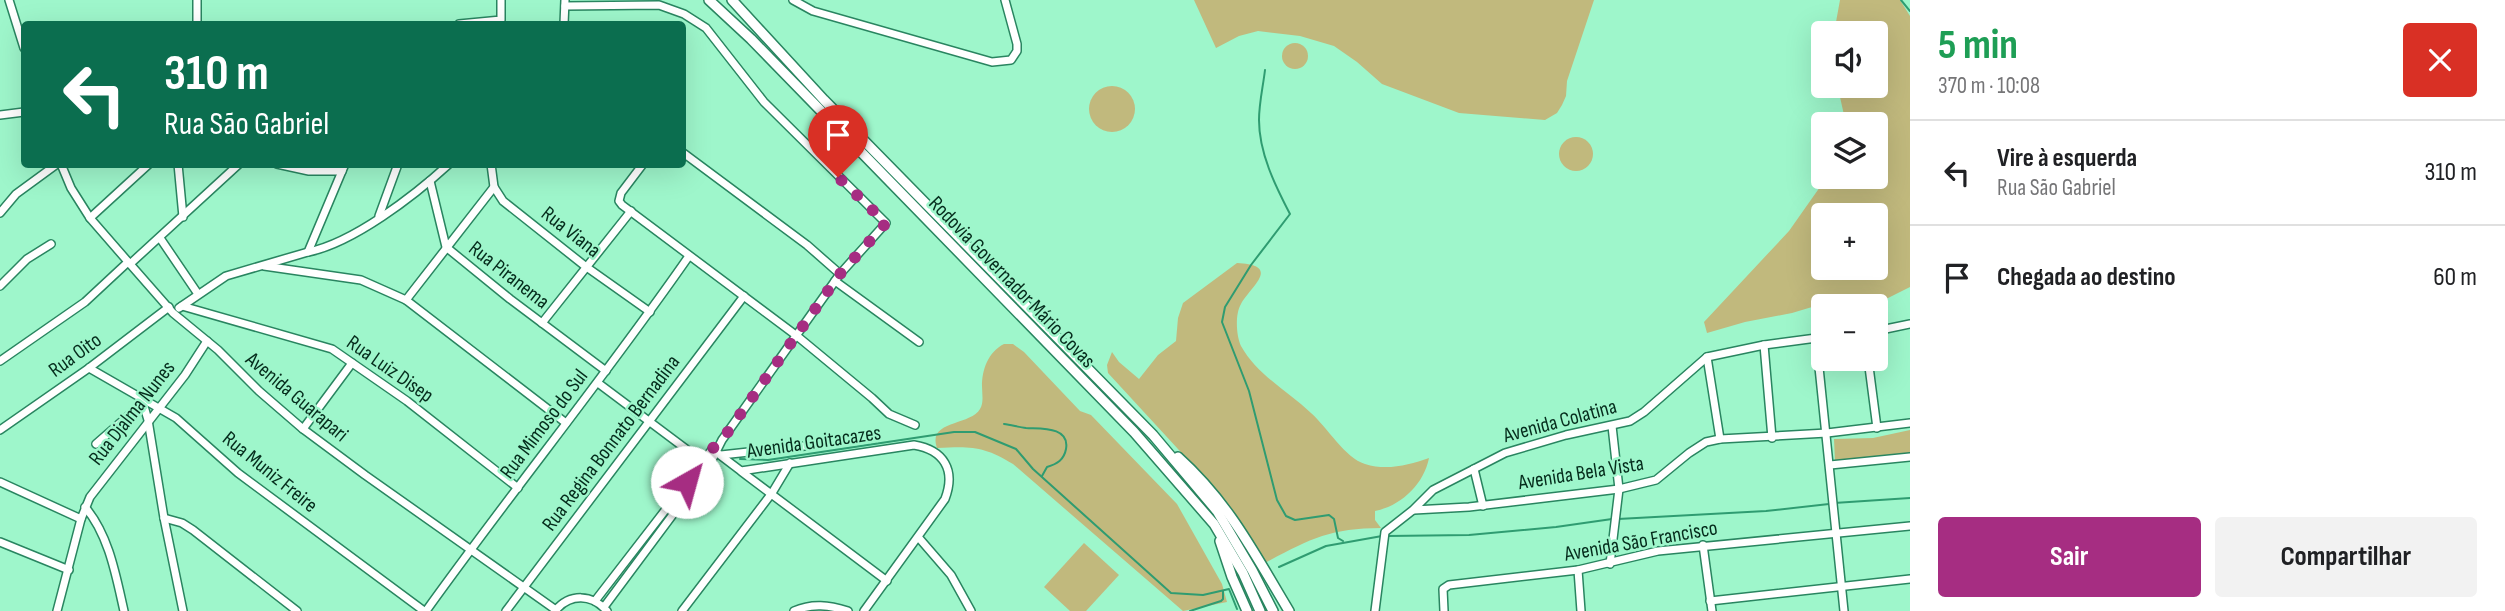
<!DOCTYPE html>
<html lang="pt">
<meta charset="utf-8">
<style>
:root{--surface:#fff;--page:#f2f2f2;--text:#202124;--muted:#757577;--line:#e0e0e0;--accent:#a62d82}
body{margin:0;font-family:"Sofia Sans Condensed",sans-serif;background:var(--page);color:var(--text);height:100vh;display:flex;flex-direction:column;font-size:26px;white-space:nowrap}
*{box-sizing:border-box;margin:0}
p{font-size:23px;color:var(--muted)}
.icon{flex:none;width:38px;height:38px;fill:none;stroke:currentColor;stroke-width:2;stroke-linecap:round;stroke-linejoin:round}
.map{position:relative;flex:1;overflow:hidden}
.panel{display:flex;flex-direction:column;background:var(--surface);width:595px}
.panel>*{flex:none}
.hud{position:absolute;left:21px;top:21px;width:665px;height:147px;border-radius:7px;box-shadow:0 7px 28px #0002;background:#0b6e4f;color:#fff;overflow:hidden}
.fabs{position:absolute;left:1811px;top:21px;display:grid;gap:14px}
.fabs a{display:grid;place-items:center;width:77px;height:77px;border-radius:7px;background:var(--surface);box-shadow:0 7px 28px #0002;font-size:35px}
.pin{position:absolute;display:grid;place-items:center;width:60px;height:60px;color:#fff;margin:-72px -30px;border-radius:50% 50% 50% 0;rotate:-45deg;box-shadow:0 0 7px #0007}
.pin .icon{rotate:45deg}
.me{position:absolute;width:77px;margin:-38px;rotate:38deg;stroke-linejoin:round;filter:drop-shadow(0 0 5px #0008)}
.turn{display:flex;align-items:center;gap:24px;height:147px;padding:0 28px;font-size:32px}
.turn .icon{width:91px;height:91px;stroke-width:2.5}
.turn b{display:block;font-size:49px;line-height:60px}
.round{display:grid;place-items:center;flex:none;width:74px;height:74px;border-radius:7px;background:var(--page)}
.overview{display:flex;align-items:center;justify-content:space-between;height:119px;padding:0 28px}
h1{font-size:42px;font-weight:700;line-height:52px;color:#1e9e55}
.action{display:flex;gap:14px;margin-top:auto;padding:14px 28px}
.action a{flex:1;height:80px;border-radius:7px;background:var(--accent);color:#fff;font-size:28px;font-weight:700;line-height:80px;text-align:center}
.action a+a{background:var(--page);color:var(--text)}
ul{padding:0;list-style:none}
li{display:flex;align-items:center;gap:21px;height:105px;padding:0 28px;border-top:2px solid var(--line)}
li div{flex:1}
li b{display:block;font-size:26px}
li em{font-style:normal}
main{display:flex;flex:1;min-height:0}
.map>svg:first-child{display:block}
.green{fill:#c1b97d;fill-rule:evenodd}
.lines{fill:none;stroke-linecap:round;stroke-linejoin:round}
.stream{stroke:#2f9c71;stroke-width:2}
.minor-casing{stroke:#298560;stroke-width:10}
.major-casing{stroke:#298560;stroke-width:12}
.minor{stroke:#fff;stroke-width:7}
.major{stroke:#fff;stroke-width:9}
.route{stroke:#a62d82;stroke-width:12;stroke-dasharray:0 21.6}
.labels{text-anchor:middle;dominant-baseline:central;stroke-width:5;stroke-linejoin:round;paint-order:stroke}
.street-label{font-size:21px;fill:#052c1c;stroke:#9ef6cb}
</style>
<main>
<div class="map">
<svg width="1910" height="611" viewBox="0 0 1910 611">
<rect width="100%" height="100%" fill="#9ef6cb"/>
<g class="green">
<path d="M 1194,0 L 1594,0 L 1567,81 L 1566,96 L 1562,105 L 1557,113 L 1545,120 L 1459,113 L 1382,84 L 1357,62 L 1334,46 L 1300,36 L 1258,31 L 1239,36 L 1216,48 Z"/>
<path d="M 1840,0 L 1900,0 L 1910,16 L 1910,287 L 1884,300 L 1871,302 L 1832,301 L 1792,313 L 1745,322 L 1707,333 L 1704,322 L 1789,231 L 1827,177 L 1876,177 L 1876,124 L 1846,124 L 1838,88 L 1838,86 L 1876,86 L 1876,33 L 1834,33 ZM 1824,215 L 1876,215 L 1876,268 L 1824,268 Z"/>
<circle cx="1295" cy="56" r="13"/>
<circle cx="1112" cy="109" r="23"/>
<circle cx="1576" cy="154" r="17"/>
<path d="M 1237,263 C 1283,265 1250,287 1241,304 C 1235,314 1236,335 1241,346 C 1257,375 1288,391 1311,413 C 1327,427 1345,458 1365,464 C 1387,471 1409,465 1429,458 C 1424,484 1401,506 1375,511 L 1375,520 L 1381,528 C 1329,528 1308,540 1263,564 L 1224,499 L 1108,373 L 1107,365 L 1112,352 L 1119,362 L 1139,379 L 1158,355 L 1176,341 L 1178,318 L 1183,303 Z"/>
<path d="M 1004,344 L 1013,344 L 1024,352 L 1080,411 L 1091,415 L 1177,504 L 1222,584 L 1227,602 L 1183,611 L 1013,464 C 984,446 971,446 937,448 C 927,420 970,426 980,409 C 984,402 982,394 982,386 C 982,370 988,352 1004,344 Z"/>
<path d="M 1910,430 L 1910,453 L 1835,462 L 1834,439 L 1873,438 Z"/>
<path d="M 1084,543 L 1119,575 L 1086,611 L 1070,611 L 1044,587 Z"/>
</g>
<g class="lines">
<g class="stream">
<path d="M 1901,0 L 1910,11"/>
<path d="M 1265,70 C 1263,87 1259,103 1259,120 C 1259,153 1275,185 1290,214 L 1251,265 L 1225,307 L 1222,322 L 1249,391 L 1277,500 L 1286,516 L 1295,520 L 1329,515 L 1334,519 L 1338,538 L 1343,541"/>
<path d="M 1004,424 C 1011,425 1019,427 1026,428 C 1040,429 1070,426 1066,449 C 1064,460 1057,464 1047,467 L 1042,476"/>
<path d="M 740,459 L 768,460 L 954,432 L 975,432 L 1016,449 L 1033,469 L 1171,593 L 1203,595 L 1229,589 L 1237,609"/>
<path d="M 1834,503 L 1910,498"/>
<path d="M 1618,519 L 1766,511 L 1829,504"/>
<path d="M 1388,536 L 1469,535 L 1556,527 L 1612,519"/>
<path d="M 1279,567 L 1326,546 L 1382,536"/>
<path d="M 1190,611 L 1221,601 L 1223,599 L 1223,591"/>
</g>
<g class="minor-casing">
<g id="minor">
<path d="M 9,0 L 24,48"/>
<path d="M 793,0 L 813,11 L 992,62 L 1011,60 L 1017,51 L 1017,44 L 1005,0"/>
<path d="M 565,6 L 659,5 L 684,14 L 706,28 L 764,102 L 886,223 L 840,274 L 722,440 L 709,466 L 604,607"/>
<path d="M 197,24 L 197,0"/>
<path d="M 459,24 L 501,20 L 501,0"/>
<path d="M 564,24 L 565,0"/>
<path d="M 0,115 L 24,112"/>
<path d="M 682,152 L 807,245 L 840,274"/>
<path d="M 61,164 L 71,188 L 90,218 L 130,264 L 173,313 L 218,350 L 259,391 L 303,429 L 365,475 L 556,610"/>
<path d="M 178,164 L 183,217"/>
<path d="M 277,164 L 309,171 L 342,171"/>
<path d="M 491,164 L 494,187 L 503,201 L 585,266 L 650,312"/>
<path d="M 643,164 L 621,193 L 619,201 L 622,205 L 797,336 L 872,398 L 889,414 L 915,425"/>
<path d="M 430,181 L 446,247 L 510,299 L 606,371"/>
<path d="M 0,213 L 16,194 L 57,164"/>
<path d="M 379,216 L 398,164"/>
<path d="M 90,218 L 149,164"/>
<path d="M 160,238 L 198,294"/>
<path d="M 308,252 C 353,243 414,196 449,164"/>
<path d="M 130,264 L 239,164"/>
<path d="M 264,266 L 361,280 L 406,300 L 566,423"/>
<path d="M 835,281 L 919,342"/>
<path d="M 0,286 L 27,259 L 51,244"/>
<path d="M 406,300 L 494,187"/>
<path d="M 182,306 L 332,349 L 407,401 L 518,488"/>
<path d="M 179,308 L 226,276 L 308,252 L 345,164"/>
<path d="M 542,323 L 631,211"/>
<path d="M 1876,331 L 1910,324"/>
<path d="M 1816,338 L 1844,611"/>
<path d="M 1764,345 L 1772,438"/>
<path d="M 1707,357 L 1720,439"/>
<path d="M 1868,359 L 1877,428"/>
<path d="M 0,361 L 85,302 L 128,262"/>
<path d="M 89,368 L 176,418 L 238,473 L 424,611"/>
<path d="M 598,383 L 706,464"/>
<path d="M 141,396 L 148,420 L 164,518 L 183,611"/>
<path d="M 303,429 L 352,363"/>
<path d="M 0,430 L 89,368 L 169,307"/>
<path d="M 96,444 L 143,403"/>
<path d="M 712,449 L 741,471 L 914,445 C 944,450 956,470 945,499 L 864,611"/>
<path d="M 721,455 L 814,445"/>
<path d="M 1830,465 L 1910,457"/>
<path d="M 1474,469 L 1483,506"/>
<path d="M 742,472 L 887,581"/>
<path d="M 0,482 L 81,519"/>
<path d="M 85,507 C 109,535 116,576 124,611"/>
<path d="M 1414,510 L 1469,507 L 1619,489 L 1656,480 L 1689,453 L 1706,442 L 1720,439 L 1827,433 L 1910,423"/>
<path d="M 164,518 L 182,523 L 193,530 L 297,611"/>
<path d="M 919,538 L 951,575 L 971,611"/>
<path d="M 0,542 L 69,570"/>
<path d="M 1703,545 L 1712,611"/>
<path d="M 1610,564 L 1619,489 L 1612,426"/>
<path d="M 1578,570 L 1581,611"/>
<path d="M 595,601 L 714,447"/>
<path d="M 1710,601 L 1910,579"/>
<path d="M 57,611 L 81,519 L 90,497 L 185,375 L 207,341"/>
<path d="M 426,611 C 512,491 605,377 689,256"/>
<path d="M 506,611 L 744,296"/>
<path d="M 555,611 C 570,593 592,594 607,611"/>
<path d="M 682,611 L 772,493 L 790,463"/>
<path d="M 794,611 C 812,603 829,605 848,611"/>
<path d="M 1375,611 L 1385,532 L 1413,510 L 1433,490 L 1505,453 L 1566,435 L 1630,421 L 1644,412 L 1707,357 L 1764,345 L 1824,337"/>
<path d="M 1444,611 L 1443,589 L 1449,585 L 1578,570 L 1658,551 L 1910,526"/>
</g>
</g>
<g class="major-casing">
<g id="major">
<path d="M 709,0 L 751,39 L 1134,432 L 1214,524 L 1243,573 L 1260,611"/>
<path d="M 732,0 L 824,100 L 1153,435 L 1217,511 L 1252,570 L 1273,611"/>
<path d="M 1178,457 C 1229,503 1254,553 1289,611"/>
<path d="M 1220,541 L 1232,577 L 1247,611"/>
</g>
</g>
<use href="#minor" class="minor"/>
<use href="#major" class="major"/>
</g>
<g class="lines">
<path class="route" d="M 687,482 L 712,449 L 722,440 L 840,274 L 886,223 L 838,177"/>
</g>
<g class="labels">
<g class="street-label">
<text transform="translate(571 232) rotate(38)">Rua Viana</text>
<text transform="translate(509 275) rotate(38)">Rua Piranema</text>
<text transform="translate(1012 282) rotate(46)">Rodovia Governador Mário Covas</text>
<text transform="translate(75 355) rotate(-36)">Rua Oito</text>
<text transform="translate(390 369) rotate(35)">Rua Luiz Disep</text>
<text transform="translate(297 397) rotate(40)">Avenida Guarapari</text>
<text transform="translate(132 413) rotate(-52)">Rua Djalma Nunes</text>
<text transform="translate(1560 421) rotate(-15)">Avenida Colatina</text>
<text transform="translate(544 424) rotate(-53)">Rua Mimoso do Sul</text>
<text transform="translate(814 442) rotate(-8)">Avenida Goitacazes</text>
<text transform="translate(611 443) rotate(-53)">Rua Regina Bonnato Bernadina</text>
<text transform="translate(270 472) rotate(39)">Rua Muniz Freire</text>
<text transform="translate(1581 473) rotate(-9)">Avenida Bela Vista</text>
<text transform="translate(1641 541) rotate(-10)">Avenida São Francisco</text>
</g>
</g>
</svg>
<div class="fabs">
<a><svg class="icon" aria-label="sound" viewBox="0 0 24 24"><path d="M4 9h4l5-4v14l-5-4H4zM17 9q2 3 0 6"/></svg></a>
<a><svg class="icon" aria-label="layers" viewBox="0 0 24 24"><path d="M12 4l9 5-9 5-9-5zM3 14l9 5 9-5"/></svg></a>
<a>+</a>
<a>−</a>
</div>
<div class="pin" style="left:838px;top:177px;background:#d93025"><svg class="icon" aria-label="arrive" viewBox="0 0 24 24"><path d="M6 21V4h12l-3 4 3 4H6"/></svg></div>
<svg class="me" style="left:687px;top:482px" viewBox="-20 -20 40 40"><circle r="19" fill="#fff"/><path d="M0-13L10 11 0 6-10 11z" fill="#a62d82"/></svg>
<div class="hud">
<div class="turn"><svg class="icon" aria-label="left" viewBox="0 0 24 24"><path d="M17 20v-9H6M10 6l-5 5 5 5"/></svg><div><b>310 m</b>Rua São Gabriel</div></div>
</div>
</div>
<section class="panel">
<div class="overview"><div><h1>5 min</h1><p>370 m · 10:08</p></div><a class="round" style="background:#d93025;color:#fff"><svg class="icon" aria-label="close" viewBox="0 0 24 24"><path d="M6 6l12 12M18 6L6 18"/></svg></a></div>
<ul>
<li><svg class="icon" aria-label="left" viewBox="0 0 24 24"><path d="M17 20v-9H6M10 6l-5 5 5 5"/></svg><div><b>Vire à esquerda</b><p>Rua São Gabriel</p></div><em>310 m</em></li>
<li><svg class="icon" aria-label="arrive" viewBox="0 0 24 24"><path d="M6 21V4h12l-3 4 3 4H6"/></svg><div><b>Chegada ao destino</b></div><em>60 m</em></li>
</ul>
<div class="action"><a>Sair</a><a>Compartilhar</a></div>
</section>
</main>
